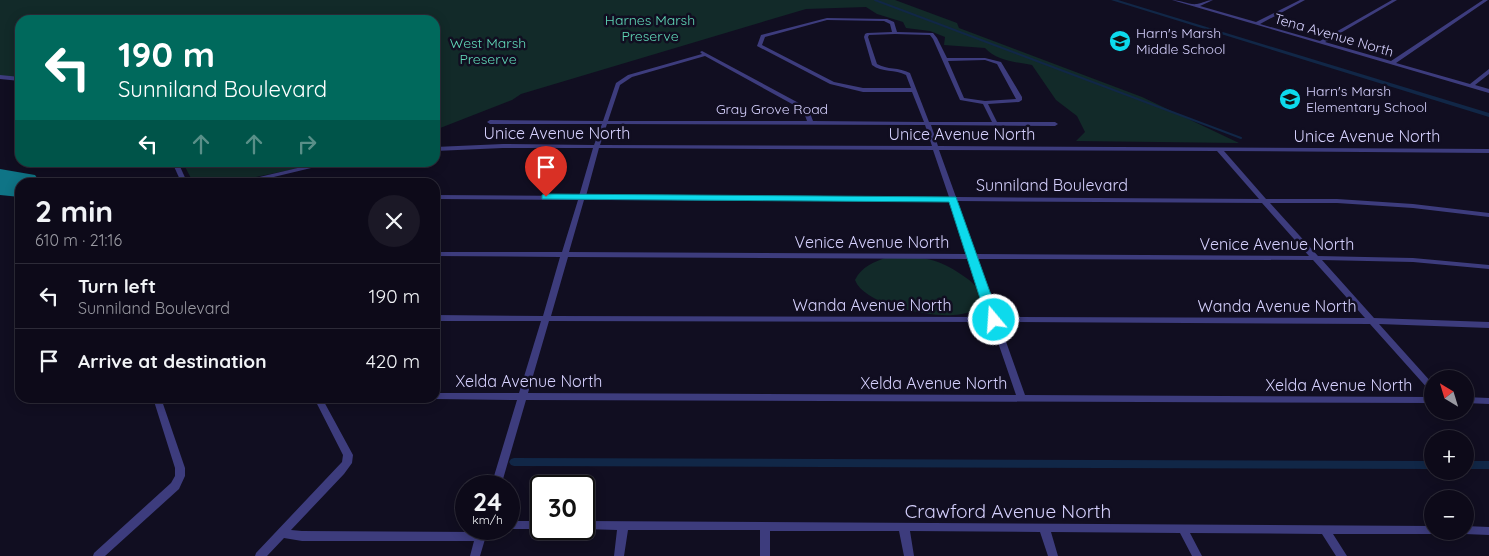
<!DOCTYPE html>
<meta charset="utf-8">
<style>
:root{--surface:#0d0a19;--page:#1b1826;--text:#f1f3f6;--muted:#9a9aa2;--line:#2d2b38}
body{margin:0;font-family:Quicksand,sans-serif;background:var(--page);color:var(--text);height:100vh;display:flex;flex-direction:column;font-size:19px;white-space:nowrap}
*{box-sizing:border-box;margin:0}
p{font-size:16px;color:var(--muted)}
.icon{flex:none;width:28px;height:28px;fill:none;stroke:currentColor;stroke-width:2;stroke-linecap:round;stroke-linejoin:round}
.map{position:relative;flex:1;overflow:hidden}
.details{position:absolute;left:15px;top:178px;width:425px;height:225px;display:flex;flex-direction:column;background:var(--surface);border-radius:15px;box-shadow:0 2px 12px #0003,0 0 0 1px var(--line)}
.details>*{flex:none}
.guide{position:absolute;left:15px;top:15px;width:425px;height:152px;border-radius:15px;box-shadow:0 2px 12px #0003,0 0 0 1px var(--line);background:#00695c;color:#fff;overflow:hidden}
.needle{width:32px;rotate:322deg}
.buttons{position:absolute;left:1424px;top:370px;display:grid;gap:10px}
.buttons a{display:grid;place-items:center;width:50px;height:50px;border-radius:50%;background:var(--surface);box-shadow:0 2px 12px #0003,0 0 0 1px var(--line);font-size:25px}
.speed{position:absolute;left:455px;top:475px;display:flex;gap:10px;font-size:25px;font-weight:700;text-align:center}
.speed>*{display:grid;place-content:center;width:65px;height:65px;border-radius:50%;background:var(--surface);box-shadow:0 2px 12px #0003,0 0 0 1px var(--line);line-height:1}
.speed small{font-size:12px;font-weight:400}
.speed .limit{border:2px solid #111;border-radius:8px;background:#fff;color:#111}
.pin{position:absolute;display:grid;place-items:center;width:42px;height:42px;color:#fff;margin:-51px -21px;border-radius:50% 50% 50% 0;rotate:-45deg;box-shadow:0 0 5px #0007}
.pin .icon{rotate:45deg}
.me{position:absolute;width:55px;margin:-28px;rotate:342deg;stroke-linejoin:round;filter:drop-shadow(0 0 4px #0008)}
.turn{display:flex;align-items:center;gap:18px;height:105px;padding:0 20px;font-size:22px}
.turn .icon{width:65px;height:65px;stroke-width:2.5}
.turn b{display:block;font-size:35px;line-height:42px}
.lanes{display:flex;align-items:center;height:48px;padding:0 20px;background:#0003;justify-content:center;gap:25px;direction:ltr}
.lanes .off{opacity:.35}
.round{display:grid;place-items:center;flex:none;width:52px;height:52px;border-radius:26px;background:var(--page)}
.head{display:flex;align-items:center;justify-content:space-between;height:85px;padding:0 20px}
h1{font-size:30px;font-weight:700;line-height:38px}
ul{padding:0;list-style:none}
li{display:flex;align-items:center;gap:15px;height:65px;padding:0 20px;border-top:1px solid var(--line)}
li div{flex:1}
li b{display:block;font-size:19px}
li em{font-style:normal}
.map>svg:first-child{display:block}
.green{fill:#122a29}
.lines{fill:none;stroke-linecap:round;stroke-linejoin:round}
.stream{stroke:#112747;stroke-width:2}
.canal{fill:#112747;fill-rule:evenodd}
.runway{fill:#0f7486;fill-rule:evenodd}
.street{fill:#3d3c7d;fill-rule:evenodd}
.route{fill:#0ddaec;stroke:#088e99}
.labels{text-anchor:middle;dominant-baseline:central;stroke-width:5;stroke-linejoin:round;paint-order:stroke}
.far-park-label{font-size:14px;fill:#61d8b8;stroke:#110e21}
.far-poi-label{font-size:14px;fill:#d5d0fd;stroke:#110e21;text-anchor:start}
.far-street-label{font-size:14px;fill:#d5d0fd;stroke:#110e21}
.street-label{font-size:16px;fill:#d5d0fd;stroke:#110e21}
.near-street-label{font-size:19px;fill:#d5d0fd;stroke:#110e21}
</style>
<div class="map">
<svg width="1489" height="556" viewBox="0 0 1489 556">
<rect width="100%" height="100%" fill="#110e21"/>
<g class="green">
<path d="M 0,0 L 895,0 L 957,23 L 959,28 L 1142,97 L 1239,143 L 1076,141 L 1085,132 L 1077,116 L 1056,100 L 1032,65 C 1015,62 997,61 985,48 L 944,45 L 945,37 L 930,31 L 906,28 L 903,22 L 877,14 L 866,7 L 806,9 L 521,94 L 512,100 L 435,130 L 435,20 L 20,20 L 20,80 L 0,77 Z"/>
<path d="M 183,163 L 323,163 L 256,177 L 243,182 L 193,182 Z"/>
<path d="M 887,257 C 919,257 935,256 962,275 C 973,282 980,289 985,301 C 977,310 965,315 953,315 C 930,317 864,305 855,280 C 861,267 874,262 887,257 Z"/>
</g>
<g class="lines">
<path class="stream" d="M 875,0 L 1241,138"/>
<g class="canal">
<path d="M 1111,0 L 1118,0 L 1489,113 L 1489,117 Z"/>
<path d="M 514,458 L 1432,461 L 1432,469 L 514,466 L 511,465 L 509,462 L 511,459 Z"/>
<rect x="1465" y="461" width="24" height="8"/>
</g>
<path class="runway" d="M 0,169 L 35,175 L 40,182 L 20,182 L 20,197 L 0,195 Z"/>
<g class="street">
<path d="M 1172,0 C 1180,0 1189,5 1197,4 C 1203,3 1207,0 1213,0 L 1200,6 L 1256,22 L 1300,0 L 1305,0 L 1260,24 L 1320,41 L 1392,0 L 1397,0 L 1325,42 L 1391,61 L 1483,0 L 1488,0 L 1396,63 L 1470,84 L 1489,69 L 1489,74 L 1475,85 L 1489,89 L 1489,93 Z"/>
<path d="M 827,18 L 887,19 L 894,22 L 897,32 L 933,33 L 937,38 L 947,58 L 985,58 L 1001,62 L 1022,97 L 1022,100 L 1019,102 L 988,104 L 997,122 L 1055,122 L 1058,124 L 1055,126 L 931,125 L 938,146 L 1489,149 L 1489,153 L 1224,151 L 1266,199 L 1337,199 L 1413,204 L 1489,213 L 1489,217 L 1413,208 L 1337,203 L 1270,203 L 1318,256 L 1413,258 L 1489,265 L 1489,269 L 1413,262 L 1322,260 L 1374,318 L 1489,322 L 1489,328 L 1379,324 L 1432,383 L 1432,391 L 1429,390 L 1370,324 L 999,322 L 1025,395 L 1432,397 L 1432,403 L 526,400 L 501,486 L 491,486 L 517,400 L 435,399 L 431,398 L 435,398 L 435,393 L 519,393 L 541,321 L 435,321 L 435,315 L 543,316 L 560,257 L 435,256 L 435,252 L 562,252 L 578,200 L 435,199 L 435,195 L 579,196 L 593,148 L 503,148 L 435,151 L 435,147 L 503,144 L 594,145 L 602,124 L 490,124 L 487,122 L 490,120 L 603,121 L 616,83 L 628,75 L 702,54 L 700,52 L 702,51 L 808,108 L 813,121 L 924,122 L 912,92 L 863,92 L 830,84 L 757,46 L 761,35 ZM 827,20 L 884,21 L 890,24 L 892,32 L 867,33 L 865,34 L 864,37 L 872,65 C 882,73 895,69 906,75 L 911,88 L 863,88 L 834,82 L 762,45 L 765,37 ZM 895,34 L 930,35 L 933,39 L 960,100 L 983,104 L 992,122 L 929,122 L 910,73 C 899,67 887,70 877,64 L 868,37 L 869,35 ZM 705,56 L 803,110 L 807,121 L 608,121 L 620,85 L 632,77 ZM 985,60 L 997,64 L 1016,99 L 985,101 L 964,98 L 948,61 ZM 607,124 L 925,125 L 932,146 L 600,145 ZM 599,148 L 933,150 L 949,197 L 586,196 ZM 939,150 L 1217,151 L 1259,199 L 956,197 ZM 584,200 L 950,201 L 968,254 L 569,252 ZM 957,201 L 1262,203 L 1309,256 L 975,254 ZM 568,257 L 969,259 L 989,317 L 551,316 ZM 977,259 L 1313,260 L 1365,318 L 997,317 ZM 549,321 L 991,322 L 1016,395 L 528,393 Z"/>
<path d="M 0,75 L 20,77 L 20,81 L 0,79 Z"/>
<path d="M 172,162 L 178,162 L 187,182 L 181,182 Z"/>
<path d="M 323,162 L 336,162 L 253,182 L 244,182 L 247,180 Z"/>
<path d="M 1465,397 L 1489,398 L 1489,404 L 1465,403 Z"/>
<path d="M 153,398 L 161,398 L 185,468 L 185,476 L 179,489 L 105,556 L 93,556 L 94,553 L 171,483 L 175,476 L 175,468 Z"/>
<path d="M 314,398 L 322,398 L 353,455 L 352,463 L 344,474 L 291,530 L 302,531 L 477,532 L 478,529 L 488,529 L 480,556 L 470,556 L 474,541 L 302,541 L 284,538 L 267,556 L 255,556 L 256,553 L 342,462 L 343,455 Z"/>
<path d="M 509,521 L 541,521 L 541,529 L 543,529 L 507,529 L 509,529 Z"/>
<path d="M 584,521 L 1432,526 L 1432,531 L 1437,531 L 1436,533 L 1432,534 L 1333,534 L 1347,556 L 1336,556 L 1322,534 L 1190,533 L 1202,556 L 1192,556 L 1180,533 L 1051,532 L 1058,556 L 1048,556 L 1040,532 L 910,531 L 914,556 L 904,556 L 899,531 L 770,531 L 770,556 L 760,556 L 760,530 L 628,530 L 624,556 L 614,556 L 617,530 L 584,529 L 582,529 L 584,529 Z"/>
<path d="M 1465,526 L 1489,527 L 1489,535 L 1465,534 L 1461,533 L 1460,531 L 1465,531 Z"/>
</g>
</g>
<path class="route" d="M 546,194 L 956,197 L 1000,320 L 994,324 L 987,320 L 949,202 L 542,199 L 542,195 Z"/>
<defs>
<g id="school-disc" transform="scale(1.125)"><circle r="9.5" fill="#0ddaec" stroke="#110e21"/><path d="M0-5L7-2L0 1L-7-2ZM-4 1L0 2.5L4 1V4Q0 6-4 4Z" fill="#111"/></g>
</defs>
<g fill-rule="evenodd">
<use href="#school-disc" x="1120" y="41"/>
<use href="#school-disc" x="1290" y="99"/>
</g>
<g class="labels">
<g class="far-park-label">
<text x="650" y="20">Harnes Marsh<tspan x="650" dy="16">Preserve</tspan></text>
<text x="488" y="43">West Marsh<tspan x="488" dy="16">Preserve</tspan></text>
</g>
<g class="far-poi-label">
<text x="1136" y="33">Harn's Marsh<tspan x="1136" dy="16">Middle School</tspan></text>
<text x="1306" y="91">Harn's Marsh<tspan x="1306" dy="16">Elementary School</tspan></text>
</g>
<g class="far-street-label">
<text transform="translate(1334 35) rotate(16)">Tena Avenue North</text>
<text x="772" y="109">Gray Grove Road</text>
</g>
<g class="street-label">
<text x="557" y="133">Unice Avenue North</text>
<text x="962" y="134">Unice Avenue North</text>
<text x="1367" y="136">Unice Avenue North</text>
<text x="1052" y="185">Sunniland Boulevard</text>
<text x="872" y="242">Venice Avenue North</text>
<text x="1277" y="244">Venice Avenue North</text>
<text x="872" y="305">Wanda Avenue North</text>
<text x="1277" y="306">Wanda Avenue North</text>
<text x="529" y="381">Xelda Avenue North</text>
<text x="934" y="383">Xelda Avenue North</text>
<text x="1339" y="385">Xelda Avenue North</text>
</g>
<g class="near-street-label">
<text x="1008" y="511">Crawford Avenue North</text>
</g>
</g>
</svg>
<div class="buttons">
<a><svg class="needle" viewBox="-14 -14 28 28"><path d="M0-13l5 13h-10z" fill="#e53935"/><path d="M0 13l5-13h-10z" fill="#9a9aa2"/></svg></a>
<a>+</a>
<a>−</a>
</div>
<div class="speed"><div>24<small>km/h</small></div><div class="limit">30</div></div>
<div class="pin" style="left:546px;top:197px;background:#d93025"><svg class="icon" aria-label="arrive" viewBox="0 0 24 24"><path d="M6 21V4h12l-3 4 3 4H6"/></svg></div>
<svg class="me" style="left:994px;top:320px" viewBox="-20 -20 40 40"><circle r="17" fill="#0ddaec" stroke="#fff" stroke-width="3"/><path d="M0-11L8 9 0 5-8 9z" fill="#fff"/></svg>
<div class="guide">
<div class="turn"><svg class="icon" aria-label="left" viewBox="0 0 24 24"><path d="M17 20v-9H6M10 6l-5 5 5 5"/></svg><div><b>190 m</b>Sunniland Boulevard</div></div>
<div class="lanes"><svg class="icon" aria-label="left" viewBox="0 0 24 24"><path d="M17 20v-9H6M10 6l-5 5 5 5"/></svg><svg class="icon off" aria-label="ahead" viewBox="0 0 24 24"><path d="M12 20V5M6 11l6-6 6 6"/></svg><svg class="icon off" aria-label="ahead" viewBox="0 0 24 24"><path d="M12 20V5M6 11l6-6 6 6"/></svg><svg class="icon off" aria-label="right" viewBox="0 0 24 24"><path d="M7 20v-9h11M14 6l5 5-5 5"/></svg></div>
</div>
<section class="details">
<div class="head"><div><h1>2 min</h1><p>610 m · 21:16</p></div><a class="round"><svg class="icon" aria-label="close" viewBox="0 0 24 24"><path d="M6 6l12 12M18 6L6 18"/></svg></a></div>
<ul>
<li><svg class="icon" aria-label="left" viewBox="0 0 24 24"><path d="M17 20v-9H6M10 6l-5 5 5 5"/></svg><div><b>Turn left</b><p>Sunniland Boulevard</p></div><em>190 m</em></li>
<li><svg class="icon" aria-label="arrive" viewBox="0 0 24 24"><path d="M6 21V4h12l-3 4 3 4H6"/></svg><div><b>Arrive at destination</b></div><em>420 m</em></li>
</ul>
</section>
</div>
